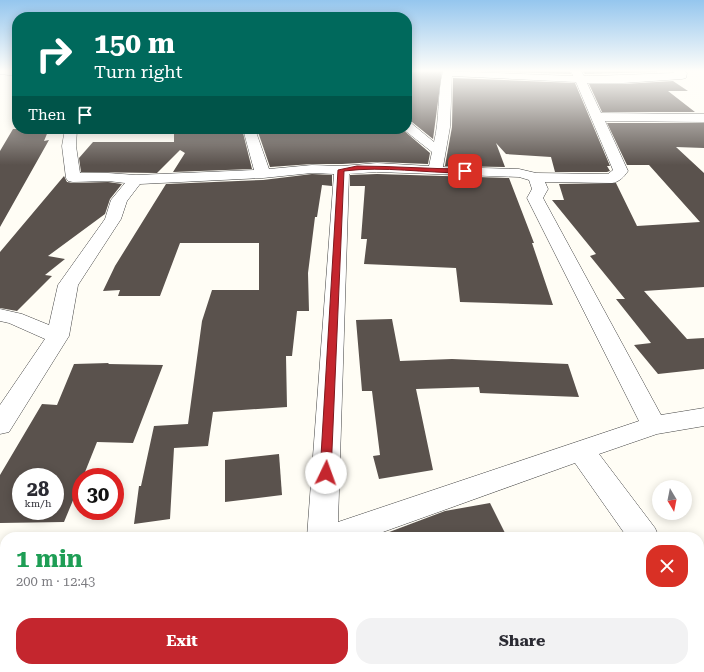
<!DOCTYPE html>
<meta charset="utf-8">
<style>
:root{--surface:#fff;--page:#f2f2f3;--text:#2b2b33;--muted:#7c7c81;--accent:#c4262e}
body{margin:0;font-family:"Roboto Serif",serif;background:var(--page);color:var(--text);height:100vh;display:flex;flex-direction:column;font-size:15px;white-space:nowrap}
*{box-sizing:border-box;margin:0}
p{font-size:13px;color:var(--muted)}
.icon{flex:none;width:22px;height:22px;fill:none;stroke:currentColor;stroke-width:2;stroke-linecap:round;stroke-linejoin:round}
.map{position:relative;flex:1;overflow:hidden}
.details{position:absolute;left:0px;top:532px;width:704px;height:140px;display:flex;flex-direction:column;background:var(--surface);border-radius:16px 16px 0 0;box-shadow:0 2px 10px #0003}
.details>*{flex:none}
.banner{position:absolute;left:12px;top:12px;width:400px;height:122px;border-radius:16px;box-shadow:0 2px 10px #0003;background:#00695c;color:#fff;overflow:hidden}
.needle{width:26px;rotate:170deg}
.buttons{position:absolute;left:652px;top:480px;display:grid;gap:8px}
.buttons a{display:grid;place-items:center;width:40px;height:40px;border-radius:50%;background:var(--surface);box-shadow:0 2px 10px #0003;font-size:20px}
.speed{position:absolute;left:12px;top:468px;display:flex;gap:8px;font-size:20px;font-weight:700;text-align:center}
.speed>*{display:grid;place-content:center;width:52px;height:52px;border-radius:50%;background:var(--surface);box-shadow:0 2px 10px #0003;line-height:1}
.speed small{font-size:10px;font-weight:400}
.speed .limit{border:6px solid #d22;background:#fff;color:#111}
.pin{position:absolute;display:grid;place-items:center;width:34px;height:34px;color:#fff;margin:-17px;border-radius:8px;box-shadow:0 2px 6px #0006}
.me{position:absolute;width:44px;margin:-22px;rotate:3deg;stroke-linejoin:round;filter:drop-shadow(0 0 3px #0008)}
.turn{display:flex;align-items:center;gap:14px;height:84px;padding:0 16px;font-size:18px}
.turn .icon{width:52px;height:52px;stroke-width:2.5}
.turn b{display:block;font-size:28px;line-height:34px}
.then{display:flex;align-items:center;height:38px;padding:0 16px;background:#0003;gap:8px;font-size:15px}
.round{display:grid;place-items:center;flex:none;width:42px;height:42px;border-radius:16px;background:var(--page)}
.summary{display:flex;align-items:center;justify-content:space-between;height:68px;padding:0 16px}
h1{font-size:24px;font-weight:700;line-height:30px;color:#1e9e55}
.primary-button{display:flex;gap:8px;margin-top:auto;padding:8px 16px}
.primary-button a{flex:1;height:46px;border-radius:16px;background:var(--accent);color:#fff;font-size:16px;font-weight:700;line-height:46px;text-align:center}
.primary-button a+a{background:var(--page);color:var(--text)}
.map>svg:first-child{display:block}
.building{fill:#5a524d;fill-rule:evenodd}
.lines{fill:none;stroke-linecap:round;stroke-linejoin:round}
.minor-casing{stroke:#444;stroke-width:1}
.minor{fill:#fff;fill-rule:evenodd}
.route{fill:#c4262e;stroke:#7f191e}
</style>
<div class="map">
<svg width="704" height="672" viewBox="0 0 704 672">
<rect width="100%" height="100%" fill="#fffdf5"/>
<g class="building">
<path d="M 423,71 L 442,71 L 433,139 L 412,122 L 407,121 L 407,72 Z"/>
<path d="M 471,71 L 570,71 L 571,74 Z"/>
<path d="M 582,71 L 656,71 L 658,72 L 585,74 Z"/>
<path d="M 453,78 L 575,83 L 610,166 L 607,166 L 610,171 L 607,172 L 555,172 L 551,157 L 506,154 L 496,143 L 505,167 L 445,166 L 452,127 Z"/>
<path d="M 673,81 L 688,91 L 668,91 L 695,112 L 602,112 L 589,84 L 623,84 Z"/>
<path d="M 607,123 L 704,123 L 704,148 L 676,147 L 704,173 L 704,287 L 644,291 L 687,339 L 704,338 L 704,369 L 658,374 L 634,345 L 651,343 L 616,299 L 625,299 L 590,256 L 596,254 L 552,200 L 564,200 L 559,184 L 616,183 L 637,226 L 700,222 L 649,165 L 627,165 Z"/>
<path d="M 13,129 L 49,129 L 44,141 L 49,140 L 0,227 L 0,151 Z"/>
<path d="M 174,129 L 242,129 L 252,169 L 173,172 L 185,153 L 180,150 L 157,173 L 81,172 L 79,158 L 93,142 L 174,142 Z"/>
<path d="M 257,129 L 402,129 L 430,153 L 428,164 L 377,162 L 342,164 L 312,164 L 270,167 Z"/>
<path d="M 312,174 L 332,175 L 332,186 L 322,185 L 317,217 L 315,217 L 308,273 L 309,311 L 297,311 L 292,356 L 286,356 L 287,407 L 213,412 L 208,446 L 174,448 L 170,519 L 134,524 L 139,486 L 141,486 L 154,426 L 188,424 L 202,321 L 212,290 L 259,290 L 259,243 L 180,243 L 160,296 L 118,296 L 120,290 L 103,291 L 115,266 L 166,184 L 263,180 Z"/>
<path d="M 377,174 L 509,178 L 534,243 L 532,243 L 553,305 L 460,302 L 456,268 L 364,264 L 367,239 L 361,239 L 365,186 L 350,186 L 350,175 Z"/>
<path d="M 64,176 L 67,182 L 73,183 L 108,182 L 122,184 L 110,199 L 105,214 L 48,256 L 65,259 L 45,275 L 52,276 L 17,311 L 0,308 L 0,252 Z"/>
<path d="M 392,319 L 400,361 L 452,359 L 568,364 L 579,397 L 480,393 L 479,387 L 416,389 L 433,470 L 379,479 L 373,456 L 380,455 L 372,391 L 362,391 L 356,320 Z"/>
<path d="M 109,363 L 108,364 L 163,365 L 133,443 L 97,442 L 83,477 L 81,477 L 81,481 L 64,522 L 0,523 L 0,475 L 42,404 L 57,405 L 74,364 ZM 21,477 L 55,477 L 55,511 L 21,511 Z"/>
<path d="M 279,454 L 282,495 L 225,502 L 225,460 Z"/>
<path d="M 490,503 L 507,537 L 376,537 L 445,511 Z"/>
</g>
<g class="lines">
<g class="minor-casing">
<g id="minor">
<path d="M 0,71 L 17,71 L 17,76 L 0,74 Z"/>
<path d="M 443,71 L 573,76 L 571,71 L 581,71 L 584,76 L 594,76 L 674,73 L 672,71 L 685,71 L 687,73 L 686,78 L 682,79 L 623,83 L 587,83 L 601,113 L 704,114 L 704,122 L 605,121 L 628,171 C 624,177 619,182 612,183 L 545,182 L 548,189 L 543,198 L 661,415 L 704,408 L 704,426 L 657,434 L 599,454 L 655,528 L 659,537 L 627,537 L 575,463 L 369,537 L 307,537 L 334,174 L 312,173 L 263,178 L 140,184 L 127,201 L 121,219 L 78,285 L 69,336 L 9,432 L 0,434 L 0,405 L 45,339 L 9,323 L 0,321 L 0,309 L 22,314 L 49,325 L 58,285 L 105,219 L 111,200 L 125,183 L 108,181 L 73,182 L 68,181 L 66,178 L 62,146 L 65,129 L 77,129 L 76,146 L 80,173 L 108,173 L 136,175 L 254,170 L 243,129 L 255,129 L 269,169 L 312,165 L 342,166 L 377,163 L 429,166 L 432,152 L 403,129 L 407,129 L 407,122 L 411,123 L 434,142 C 440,119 437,94 443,71 ZM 452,76 L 576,82 L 613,170 L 608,174 L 536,173 L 519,169 L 443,167 L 450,127 ZM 377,172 L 519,177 L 529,180 L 532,189 L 527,198 L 639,421 L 338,522 L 349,174 Z"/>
<rect x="0" y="584" width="5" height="32"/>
<path d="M 699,598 L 704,600 L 704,637 L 699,636 Z"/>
<path d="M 221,667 L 257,667 L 259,672 L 221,672 Z"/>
</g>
</g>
<use href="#minor" class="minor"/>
</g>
<linearGradient id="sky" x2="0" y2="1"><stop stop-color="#95c6ee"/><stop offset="0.43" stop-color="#fffefa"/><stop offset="1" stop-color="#fffefa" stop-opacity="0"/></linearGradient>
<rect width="704" height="165" fill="url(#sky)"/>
<path class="route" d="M 357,166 C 393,166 429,169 465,169 L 468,171 L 465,173 C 425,173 384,166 344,171 L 331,473 L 330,476 L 326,478 L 321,476 L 320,473 L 338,170 Z"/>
</svg>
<div class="buttons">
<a><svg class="needle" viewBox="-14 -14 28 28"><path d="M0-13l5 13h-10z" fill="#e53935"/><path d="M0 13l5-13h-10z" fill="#7c7c81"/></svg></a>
</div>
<div class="speed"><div>28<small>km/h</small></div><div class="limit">30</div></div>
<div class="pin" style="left:465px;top:171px;background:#d93025"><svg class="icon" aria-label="arrive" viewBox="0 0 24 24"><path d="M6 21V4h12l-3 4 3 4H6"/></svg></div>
<svg class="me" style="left:326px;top:473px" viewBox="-20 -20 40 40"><circle r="19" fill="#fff"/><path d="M0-13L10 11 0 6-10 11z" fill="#c4262e"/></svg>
<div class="banner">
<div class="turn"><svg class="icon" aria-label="right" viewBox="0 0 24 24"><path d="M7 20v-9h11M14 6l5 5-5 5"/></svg><div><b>150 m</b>Turn right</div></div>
<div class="then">Then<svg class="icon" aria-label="arrive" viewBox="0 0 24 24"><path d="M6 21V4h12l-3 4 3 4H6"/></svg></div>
</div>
<section class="details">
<div class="summary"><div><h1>1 min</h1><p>200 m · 12:43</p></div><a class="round" style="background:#d93025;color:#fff"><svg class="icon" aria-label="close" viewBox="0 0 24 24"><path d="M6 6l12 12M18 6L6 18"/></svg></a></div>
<div class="primary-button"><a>Exit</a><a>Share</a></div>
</section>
</div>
